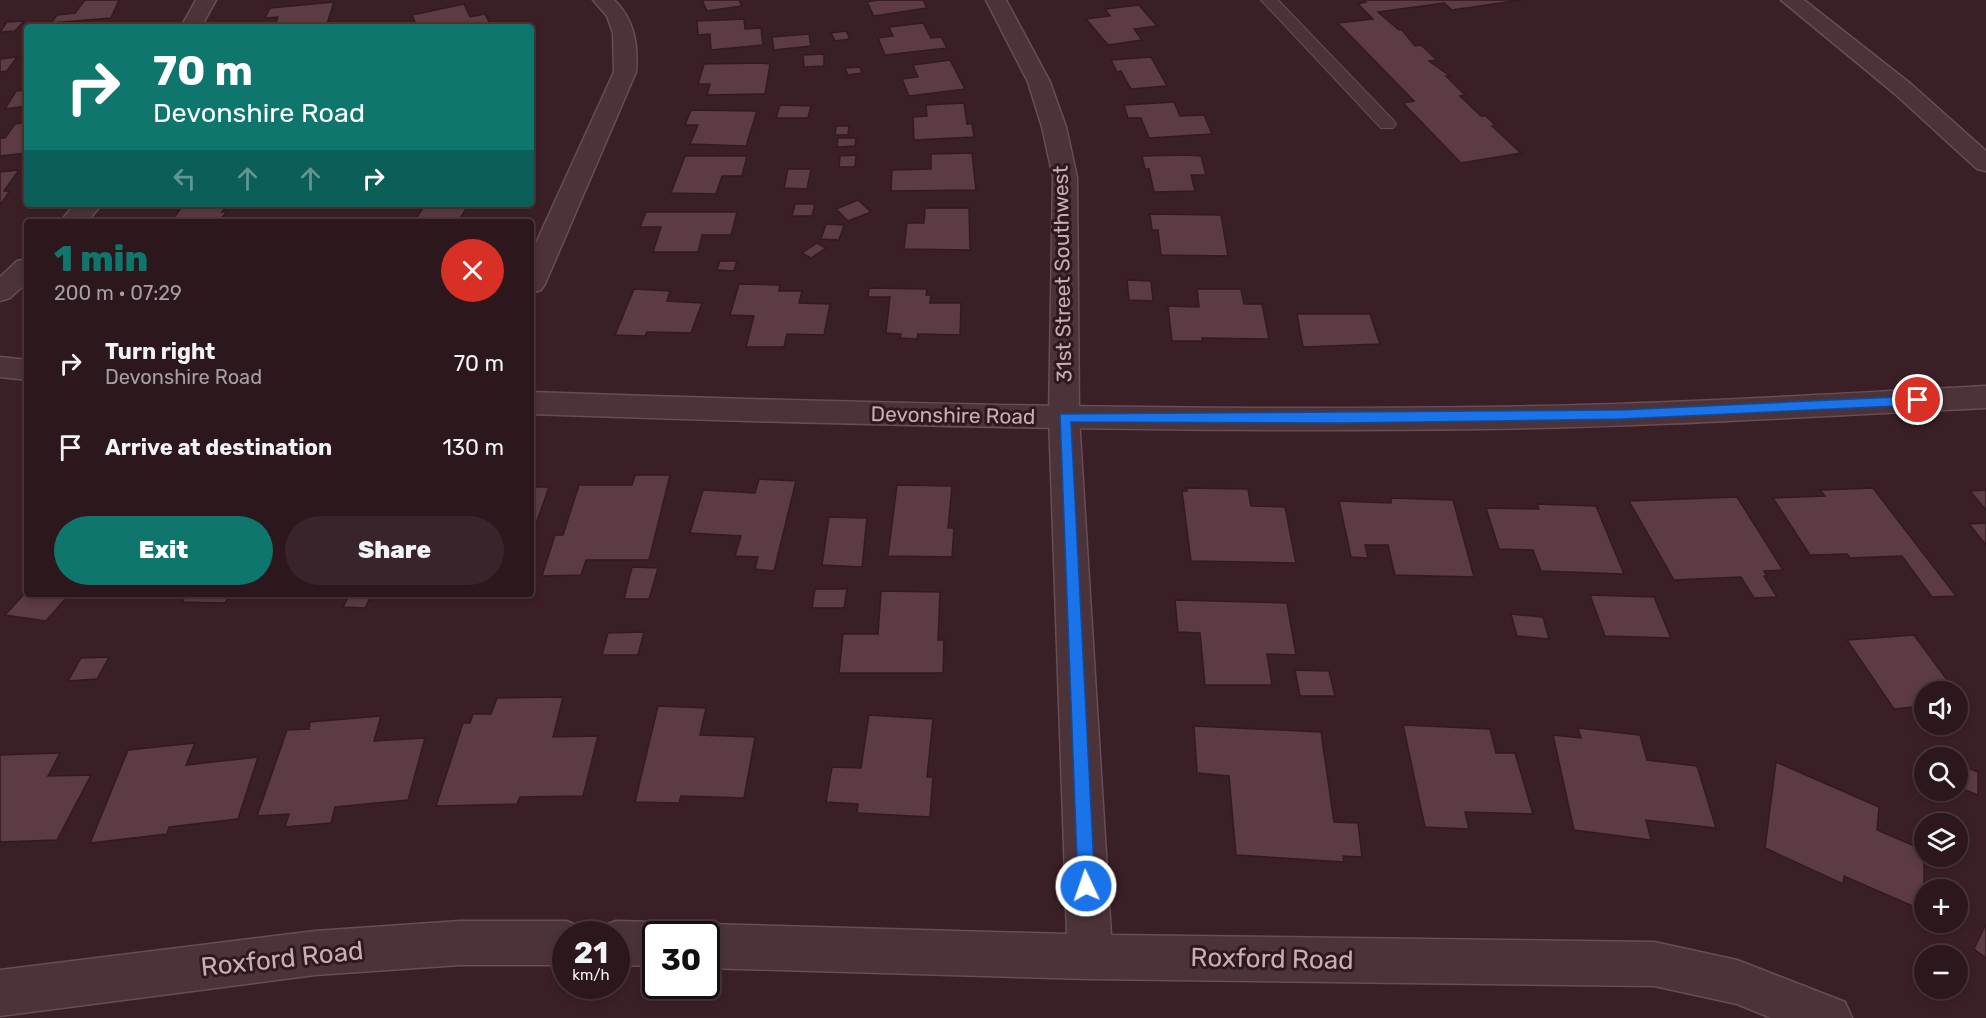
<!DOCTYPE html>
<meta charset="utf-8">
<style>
:root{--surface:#2c171d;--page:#38242a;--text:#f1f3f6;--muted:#a69fa4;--line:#48363b;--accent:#0f766e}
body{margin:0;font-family:Rubik,sans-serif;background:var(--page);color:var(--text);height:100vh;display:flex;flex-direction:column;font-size:22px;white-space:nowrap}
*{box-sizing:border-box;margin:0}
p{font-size:20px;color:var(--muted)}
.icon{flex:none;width:33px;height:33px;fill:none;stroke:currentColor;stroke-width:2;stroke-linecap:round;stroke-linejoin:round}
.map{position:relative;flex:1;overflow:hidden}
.side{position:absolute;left:24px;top:219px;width:510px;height:378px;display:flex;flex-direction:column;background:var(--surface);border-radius:6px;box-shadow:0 3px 9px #0003,0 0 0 2px var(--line)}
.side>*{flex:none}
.top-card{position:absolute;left:24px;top:24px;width:510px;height:183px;border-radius:6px;box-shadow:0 3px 9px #0003,0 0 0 2px var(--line);background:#0f766e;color:#fff;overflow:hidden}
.controls{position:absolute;left:1914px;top:681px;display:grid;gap:12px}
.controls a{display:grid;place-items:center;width:54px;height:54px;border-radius:50%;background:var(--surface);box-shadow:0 3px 9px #0003,0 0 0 2px var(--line);font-size:30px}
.speed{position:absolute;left:552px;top:921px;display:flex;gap:12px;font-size:30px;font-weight:700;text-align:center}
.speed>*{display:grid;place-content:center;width:78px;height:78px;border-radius:50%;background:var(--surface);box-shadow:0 3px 9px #0003,0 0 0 2px var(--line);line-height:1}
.speed small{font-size:15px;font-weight:400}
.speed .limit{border:3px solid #111;border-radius:9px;background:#fff;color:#111}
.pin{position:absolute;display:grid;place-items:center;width:51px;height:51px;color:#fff;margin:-26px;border:3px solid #fff;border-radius:50%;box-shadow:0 2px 6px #0007}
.me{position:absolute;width:66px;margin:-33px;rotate:357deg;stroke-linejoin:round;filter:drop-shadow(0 0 4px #0008)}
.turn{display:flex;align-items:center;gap:21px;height:126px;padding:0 30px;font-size:27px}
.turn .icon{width:78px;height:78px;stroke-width:2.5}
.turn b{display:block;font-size:42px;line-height:51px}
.lanes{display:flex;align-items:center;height:57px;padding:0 30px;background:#0003;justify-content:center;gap:30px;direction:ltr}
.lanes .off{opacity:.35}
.round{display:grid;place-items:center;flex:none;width:63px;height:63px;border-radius:32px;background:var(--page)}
.overview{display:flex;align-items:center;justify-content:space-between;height:102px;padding:0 30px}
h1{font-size:36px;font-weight:800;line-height:45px;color:var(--accent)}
.action{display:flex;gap:12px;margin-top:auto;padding:12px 30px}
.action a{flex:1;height:69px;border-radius:36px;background:var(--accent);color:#fff;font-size:24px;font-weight:800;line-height:69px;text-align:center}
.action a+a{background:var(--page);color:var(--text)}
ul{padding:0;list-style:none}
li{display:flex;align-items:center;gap:18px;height:84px;padding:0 30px}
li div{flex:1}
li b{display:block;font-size:22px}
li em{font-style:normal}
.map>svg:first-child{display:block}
.building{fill:#5c3b43;stroke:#321b20;stroke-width:1.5}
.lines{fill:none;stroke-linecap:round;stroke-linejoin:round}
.service-casing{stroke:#664e54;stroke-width:2}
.minor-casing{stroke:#664e54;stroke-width:3}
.tertiary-casing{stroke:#664e54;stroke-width:3}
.service{fill:#4b3339;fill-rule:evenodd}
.minor{fill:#4b3339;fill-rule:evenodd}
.tertiary{fill:#4b3339;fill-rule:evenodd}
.route{fill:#1a73e8;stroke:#114b97;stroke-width:1.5}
.labels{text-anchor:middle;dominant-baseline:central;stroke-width:6;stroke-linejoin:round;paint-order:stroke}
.street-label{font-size:21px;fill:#c8aeb4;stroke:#30191e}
.near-street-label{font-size:26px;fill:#c8aeb4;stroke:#30191e}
</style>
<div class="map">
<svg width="1986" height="1018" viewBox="0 0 1986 1018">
<rect width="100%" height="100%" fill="#3b1f27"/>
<g class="building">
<path d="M 85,0 L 119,0 L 111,18 L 51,23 L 57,15 L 75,13 Z"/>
<path d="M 702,0 L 739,0 L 742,6 L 707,11 Z"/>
<path d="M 878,0 L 923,0 L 927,8 L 874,16 L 867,2 Z"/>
<path d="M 1364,0 L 1521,0 L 1452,10 L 1444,3 L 1378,12 L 1399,30 L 1402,30 L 1415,46 L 1421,45 L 1437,60 L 1429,61 L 1450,76 L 1446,76 L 1465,95 L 1460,96 L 1481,116 L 1486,116 L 1496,126 L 1492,126 L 1521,153 L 1461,163 L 1403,103 L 1414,101 L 1338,23 L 1373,19 L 1358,4 L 1366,2 Z"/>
<path d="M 334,2 L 326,27 L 274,27 L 278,17 L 265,18 L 270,8 Z"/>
<path d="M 464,4 L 470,17 L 485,14 L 490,24 L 479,27 L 417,27 L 412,15 Z"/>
<path d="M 1139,5 L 1157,26 L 1134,29 L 1142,40 L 1108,45 L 1086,19 L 1110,16 L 1105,9 Z"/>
<path d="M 744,19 L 745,29 L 761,28 L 763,45 L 711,50 L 710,34 L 698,35 L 697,21 Z"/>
<path d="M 24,21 L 15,31 L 0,32 L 7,22 Z"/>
<path d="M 923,23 L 931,38 L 941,37 L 947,48 L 885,55 L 878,38 L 893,36 L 889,27 Z"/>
<path d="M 846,31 L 850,39 L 835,41 L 831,33 Z"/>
<path d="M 809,34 L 811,46 L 774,50 L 772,37 Z"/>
<path d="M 824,54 L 824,66 L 804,67 L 803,55 Z"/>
<path d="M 17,57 L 7,71 L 0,72 L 0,59 Z"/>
<path d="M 1151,57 L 1167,86 L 1131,89 L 1121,71 L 1117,72 L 1111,60 Z"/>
<path d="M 950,60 L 965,89 L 909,96 L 902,79 L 918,77 L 913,65 Z"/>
<path d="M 761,63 L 770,64 L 765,94 L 707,95 L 710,84 L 698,84 L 704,64 Z"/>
<path d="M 860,67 L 862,73 L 848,75 L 845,68 Z"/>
<path d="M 27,90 L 27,106 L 5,109 L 16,91 Z"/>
<path d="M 1174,102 L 1180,116 L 1204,115 L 1212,134 L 1149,138 L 1141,118 L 1128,118 L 1124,105 Z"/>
<path d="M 964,103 L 967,124 L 972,124 L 974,137 L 914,140 L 913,117 L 927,116 L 926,105 Z"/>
<path d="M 780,105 L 811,106 L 808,118 L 776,118 Z"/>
<path d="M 691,110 L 757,111 L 746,146 L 690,144 L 698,125 L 685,125 Z"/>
<path d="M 27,122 L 27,153 L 0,156 L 0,138 L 5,138 L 15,124 Z"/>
<path d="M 836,126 L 849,126 L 848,135 L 835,135 Z"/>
<path d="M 838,138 L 856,138 L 855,146 L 837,147 Z"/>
<path d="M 972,153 L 976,190 L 891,191 L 892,170 L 931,169 L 931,154 Z"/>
<path d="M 856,155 L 855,167 L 839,167 L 840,156 Z"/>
<path d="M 1185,155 L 1201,156 L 1206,175 L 1191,175 L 1195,191 L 1154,192 L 1149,169 L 1145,169 L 1142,156 Z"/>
<path d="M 685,156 L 747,156 L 742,176 L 722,176 L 716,194 L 671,193 Z"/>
<path d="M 788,169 L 811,169 L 807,189 L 784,188 Z"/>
<path d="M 19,170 L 4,191 L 10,191 L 0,205 L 0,172 Z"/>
<path d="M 858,200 L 871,212 L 848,221 L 836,209 Z"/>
<path d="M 184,204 L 244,204 L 226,207 L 222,212 L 227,211 L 221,219 L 215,222 L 171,222 Z"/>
<path d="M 425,204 L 469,204 L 458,222 L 397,222 L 415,221 Z"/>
<path d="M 795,204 L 815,204 L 812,216 L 792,216 Z"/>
<path d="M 925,208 L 969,208 L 970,250 L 904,249 L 907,223 L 924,223 Z"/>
<path d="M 646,212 L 737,212 L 731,235 L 702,235 L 698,252 L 653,252 L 661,227 L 640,227 Z"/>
<path d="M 1150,214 L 1221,215 L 1228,256 L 1161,255 L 1158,230 L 1152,230 Z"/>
<path d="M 826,224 L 844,225 L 839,240 L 821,239 Z"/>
<path d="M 817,243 L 826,248 L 811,258 L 802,253 Z"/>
<path d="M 720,261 L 737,261 L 734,271 L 717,270 Z"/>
<path d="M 1127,280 L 1151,281 L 1153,301 L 1129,300 Z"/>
<path d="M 739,284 L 780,285 L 779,291 L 802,291 L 799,303 L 830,304 L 824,335 L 787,334 L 784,347 L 746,347 L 754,316 L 730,315 Z"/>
<path d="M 869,288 L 927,289 L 926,295 L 931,295 L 930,303 L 961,303 L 960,335 L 918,334 L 917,339 L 900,338 L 901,334 L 886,333 L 890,297 L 868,297 Z"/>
<path d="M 634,289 L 670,291 L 667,301 L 702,303 L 691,333 L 647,332 L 645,336 L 615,335 Z"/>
<path d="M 1197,289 L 1241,289 L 1244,304 L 1262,304 L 1269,339 L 1202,338 L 1203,341 L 1172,341 L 1168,306 L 1199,307 Z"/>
<path d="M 1297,314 L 1370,314 L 1380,344 L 1303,347 Z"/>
<path d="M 635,475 L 670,475 L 649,560 L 586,560 L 581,575 L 542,576 L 555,535 L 563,535 L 579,485 L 632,485 Z"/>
<path d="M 759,479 L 796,481 L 774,571 L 755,569 L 758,557 L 735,556 L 741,536 L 690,533 L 703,490 L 755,493 Z"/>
<path d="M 531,481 L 534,481 L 531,487 L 549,487 L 531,538 Z"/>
<path d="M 897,485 L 952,486 L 948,528 L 954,528 L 952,557 L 888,556 Z"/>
<path d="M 1186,488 L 1248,489 L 1251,506 L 1285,507 L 1296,563 L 1191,561 L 1182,491 L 1187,491 Z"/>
<path d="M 1873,488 L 1956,596 L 1932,597 L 1902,556 L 1850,558 L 1847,554 L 1810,555 L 1773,498 L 1825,496 L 1820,490 Z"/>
<path d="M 1986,490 L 1986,510 L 1970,491 Z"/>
<path d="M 1737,497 L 1783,570 L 1764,571 L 1767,576 L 1764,576 L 1777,597 L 1754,598 L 1741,577 L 1674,580 L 1629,501 Z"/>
<path d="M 1391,498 L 1453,500 L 1474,577 L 1395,575 L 1388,545 L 1365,545 L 1368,558 L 1351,557 L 1339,501 L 1391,503 Z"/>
<path d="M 1537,504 L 1596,506 L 1624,574 L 1541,571 L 1533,550 L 1499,549 L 1486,508 L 1539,509 Z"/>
<path d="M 829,517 L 867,518 L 862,567 L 822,565 Z"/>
<path d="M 1986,523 L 1986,545 L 1969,524 Z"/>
<path d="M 632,567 L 658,568 L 649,599 L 624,599 Z"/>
<path d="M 815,589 L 847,589 L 844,608 L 812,608 Z"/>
<path d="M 881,591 L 940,592 L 938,640 L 944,640 L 943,673 L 839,673 L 843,634 L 878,634 Z"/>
<path d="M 26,592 L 27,594 L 66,598 L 46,621 L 5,615 Z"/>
<path d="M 187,594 L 230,594 L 225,603 L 182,602 Z"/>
<path d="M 350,594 L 372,594 L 365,608 L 343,607 Z"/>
<path d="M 1590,595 L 1654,597 L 1671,638 L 1605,636 Z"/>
<path d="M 1175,600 L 1287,603 L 1296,655 L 1267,654 L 1272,685 L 1205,685 L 1200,633 L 1178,632 Z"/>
<path d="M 1511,614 L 1543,617 L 1549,639 L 1517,636 Z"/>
<path d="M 644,632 L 638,655 L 602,655 L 608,633 Z"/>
<path d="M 1914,635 L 1956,692 L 1924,692 L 1924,706 L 1894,709 L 1847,640 Z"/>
<path d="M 109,657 L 97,679 L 68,681 L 81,658 Z"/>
<path d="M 1295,670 L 1329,671 L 1335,696 L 1300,696 Z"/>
<path d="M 563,697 L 553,737 L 598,736 L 583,796 L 520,797 L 517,804 L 436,806 L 463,723 L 470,723 L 473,714 L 491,714 L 497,698 Z"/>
<path d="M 658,706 L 706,708 L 700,735 L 755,737 L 744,798 L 681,796 L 679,803 L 635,802 Z"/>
<path d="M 869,715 L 933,719 L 927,777 L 933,777 L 930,817 L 857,813 L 858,804 L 826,802 L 832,767 L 861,768 Z"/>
<path d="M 381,716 L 374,741 L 425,738 L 408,800 L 335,807 L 331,823 L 285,827 L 289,814 L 257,816 L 287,730 L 309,729 L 310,722 Z"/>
<path d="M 1403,725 L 1490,729 L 1496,753 L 1515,753 L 1533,814 L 1465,812 L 1469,829 L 1425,827 Z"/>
<path d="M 1194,726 L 1321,732 L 1334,822 L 1358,823 L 1362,857 L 1343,856 L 1344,862 L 1236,855 L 1229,776 L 1197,773 Z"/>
<path d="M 1578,728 L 1640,735 L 1647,760 L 1697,766 L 1716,828 L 1646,820 L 1651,840 L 1574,830 L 1553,735 L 1581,738 Z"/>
<path d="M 195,743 L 186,765 L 258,757 L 238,819 L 169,827 L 167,834 L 90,843 L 128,750 Z"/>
<path d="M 60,753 L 48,776 L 91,775 L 57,840 L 0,842 L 0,755 Z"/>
<path d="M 1776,762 L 1879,807 L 1877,830 L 1924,850 L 1924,911 L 1844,876 L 1843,884 L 1765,848 Z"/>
<path d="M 1958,764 L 1978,772 L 1978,795 L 1958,787 Z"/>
<path d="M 1986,924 L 1986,958 L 1974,949 Z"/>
</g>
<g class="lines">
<g class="service-casing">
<path id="service" d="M 1261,0 L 1278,0 L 1393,120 L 1396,124 L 1393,128 L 1381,128 Z"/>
</g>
<g class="minor-casing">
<g id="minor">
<path d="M 196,0 L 216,0 L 201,27 L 181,27 Z"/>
<path d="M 593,0 L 614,0 C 635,20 638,45 636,72 L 545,284 L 541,290 L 531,293 L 531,254 L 614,72 L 613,33 L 607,16 Z"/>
<path d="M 986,0 L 1006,0 L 1050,82 L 1066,127 L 1077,177 L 1079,417 L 1111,935 L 1654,942 L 1737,960 L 1845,1002 L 1852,1018 L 1771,1018 L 1737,1004 L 1654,986 L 1090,979 L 706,968 L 706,934 L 689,934 L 690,930 L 706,924 L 1067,934 L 1049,417 L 1053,177 L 1042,127 L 1028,82 Z"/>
<path d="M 1781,0 L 1804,0 L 1911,84 L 1986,151 L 1986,171 L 1977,169 L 1895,94 Z"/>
<path d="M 75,204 L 102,204 L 87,222 L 60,222 Z"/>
<path d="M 27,259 L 27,282 L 10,298 L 0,301 L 0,277 L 17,261 Z"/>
<path d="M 460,921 L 566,921 L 582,927 L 584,934 L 566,934 L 566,965 L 460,965 L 315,975 L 0,1016 L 0,970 L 315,931 Z"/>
<path d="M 616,921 L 656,922 L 672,928 L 674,934 L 656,934 L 656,966 L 616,965 L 616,934 L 598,934 L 600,927 Z"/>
</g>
</g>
<g class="tertiary-casing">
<g id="tertiary">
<path d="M 0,357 L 27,360 L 27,380 L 0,377 Z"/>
<path d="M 1986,386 L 1986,408 C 1818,416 1650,427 1482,429 C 1165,433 848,425 531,414 L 531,392 C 848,403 1165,411 1482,407 C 1650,405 1818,395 1986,386 Z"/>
</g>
</g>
<use href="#service" class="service"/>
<use href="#minor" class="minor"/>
<use href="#tertiary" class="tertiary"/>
</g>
<path class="route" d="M 1918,396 L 1924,400 L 1918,405 L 1622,419 L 1344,423 L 1071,422 L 1095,886 L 1093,892 L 1086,895 L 1080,892 L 1078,886 L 1060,414 L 1622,410 Z"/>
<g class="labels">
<g class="street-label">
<text transform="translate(1062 274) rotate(-91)">31st Street Southwest</text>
<text transform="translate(953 415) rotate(1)">Devonshire Road</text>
</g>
<g class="near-street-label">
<text transform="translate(282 959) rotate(-6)">Roxford Road</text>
<text transform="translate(1272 959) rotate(1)">Roxford Road</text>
</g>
</g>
</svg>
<div class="controls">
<a><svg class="icon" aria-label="sound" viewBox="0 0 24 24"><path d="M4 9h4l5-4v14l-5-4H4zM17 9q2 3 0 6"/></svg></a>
<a><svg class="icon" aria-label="search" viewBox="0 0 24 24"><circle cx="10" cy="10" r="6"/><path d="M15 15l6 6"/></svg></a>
<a><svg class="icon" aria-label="layers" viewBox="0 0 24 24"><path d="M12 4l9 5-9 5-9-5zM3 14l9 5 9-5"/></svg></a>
<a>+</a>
<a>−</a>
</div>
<div class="speed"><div>21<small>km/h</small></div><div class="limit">30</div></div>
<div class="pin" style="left:1918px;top:400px;background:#d93025"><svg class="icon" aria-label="arrive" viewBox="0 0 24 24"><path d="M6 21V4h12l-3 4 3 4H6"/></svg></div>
<svg class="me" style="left:1086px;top:886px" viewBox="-20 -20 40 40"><circle r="17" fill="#1a73e8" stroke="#fff" stroke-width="3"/><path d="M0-11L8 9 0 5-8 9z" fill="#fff"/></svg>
<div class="top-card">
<div class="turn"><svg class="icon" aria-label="right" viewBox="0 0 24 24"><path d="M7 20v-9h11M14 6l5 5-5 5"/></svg><div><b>70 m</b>Devonshire Road</div></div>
<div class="lanes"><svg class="icon off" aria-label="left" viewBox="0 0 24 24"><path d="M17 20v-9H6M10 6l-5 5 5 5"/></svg><svg class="icon off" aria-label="ahead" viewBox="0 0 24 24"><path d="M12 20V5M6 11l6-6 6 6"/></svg><svg class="icon off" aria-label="ahead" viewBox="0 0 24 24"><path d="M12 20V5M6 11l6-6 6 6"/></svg><svg class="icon" aria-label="right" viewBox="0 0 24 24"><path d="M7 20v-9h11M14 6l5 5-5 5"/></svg></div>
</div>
<section class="side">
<div class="overview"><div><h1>1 min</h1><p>200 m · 07:29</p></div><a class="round" style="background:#d93025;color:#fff"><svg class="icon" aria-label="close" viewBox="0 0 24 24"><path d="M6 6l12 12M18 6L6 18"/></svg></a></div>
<ul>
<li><svg class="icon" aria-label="right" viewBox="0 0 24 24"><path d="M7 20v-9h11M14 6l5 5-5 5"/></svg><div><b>Turn right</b><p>Devonshire Road</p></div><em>70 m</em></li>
<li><svg class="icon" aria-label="arrive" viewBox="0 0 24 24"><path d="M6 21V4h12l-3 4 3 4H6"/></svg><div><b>Arrive at destination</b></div><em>130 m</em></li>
</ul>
<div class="action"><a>Exit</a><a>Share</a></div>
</section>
</div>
